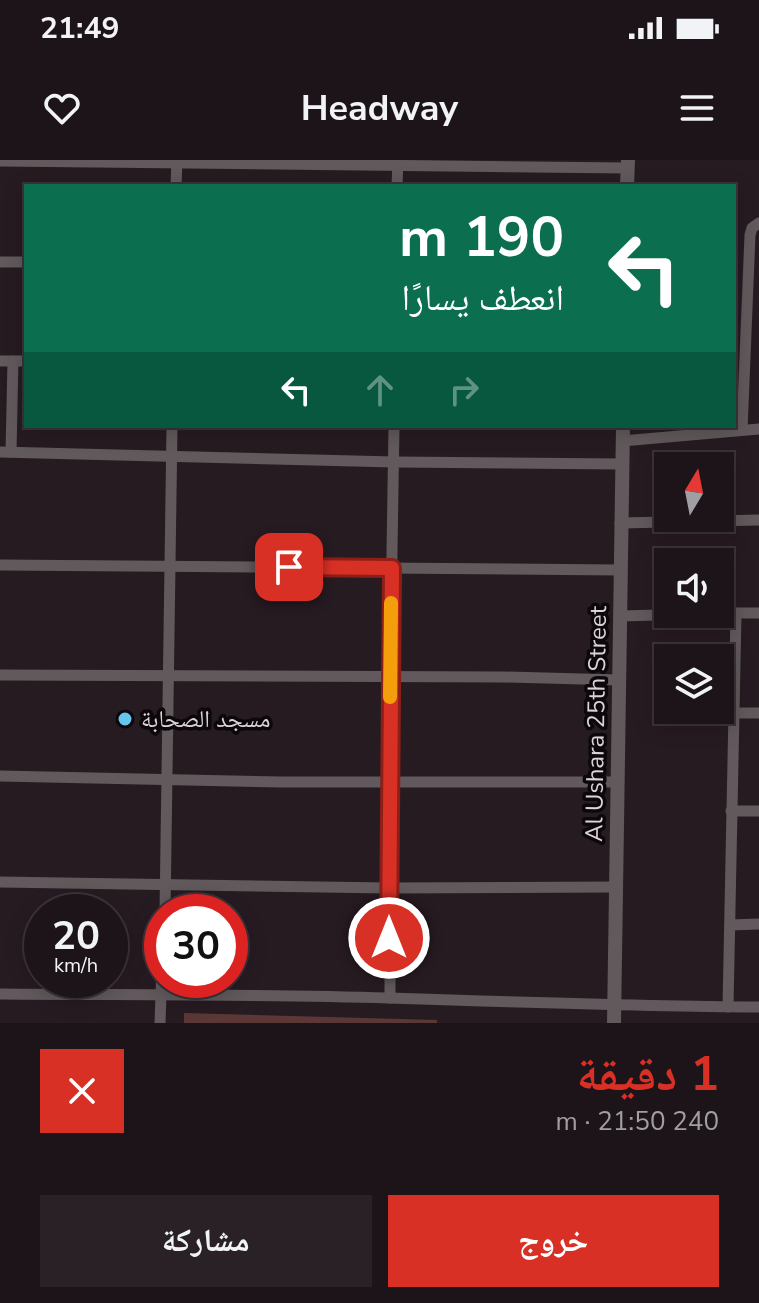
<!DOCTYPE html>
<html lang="ar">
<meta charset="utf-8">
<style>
:root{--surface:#1d141a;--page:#2a2127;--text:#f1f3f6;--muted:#a09ea2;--line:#3b3339;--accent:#d93025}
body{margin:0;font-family:"Nunito Sans","Noto Naskh Arabic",sans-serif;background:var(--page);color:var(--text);direction:rtl;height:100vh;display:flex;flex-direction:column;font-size:30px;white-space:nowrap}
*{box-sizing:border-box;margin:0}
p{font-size:26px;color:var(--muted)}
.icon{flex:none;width:44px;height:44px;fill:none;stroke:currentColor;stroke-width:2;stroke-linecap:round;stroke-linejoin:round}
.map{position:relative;height:863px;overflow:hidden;direction:ltr}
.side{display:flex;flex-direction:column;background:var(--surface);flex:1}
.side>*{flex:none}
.hud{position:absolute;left:24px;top:24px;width:712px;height:244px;border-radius:0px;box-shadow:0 4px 20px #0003,0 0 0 2px var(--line);direction:rtl;background:#0b6e4f;color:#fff;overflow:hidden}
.needle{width:52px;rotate:10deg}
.tools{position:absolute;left:654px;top:292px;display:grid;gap:16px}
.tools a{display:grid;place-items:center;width:80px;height:80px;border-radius:0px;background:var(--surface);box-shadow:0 4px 20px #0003,0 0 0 2px var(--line);font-size:40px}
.speed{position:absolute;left:24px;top:734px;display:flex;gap:16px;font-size:40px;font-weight:700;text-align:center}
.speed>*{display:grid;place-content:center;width:104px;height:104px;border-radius:50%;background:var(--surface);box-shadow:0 4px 20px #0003,0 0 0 2px var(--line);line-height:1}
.speed small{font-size:20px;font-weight:400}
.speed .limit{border:12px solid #d22;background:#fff;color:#111}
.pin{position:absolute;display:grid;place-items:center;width:68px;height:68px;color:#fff;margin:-34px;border-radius:16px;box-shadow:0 4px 12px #0006}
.me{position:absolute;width:88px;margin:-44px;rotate:0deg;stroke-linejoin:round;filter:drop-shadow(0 0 6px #0008)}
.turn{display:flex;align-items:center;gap:28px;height:168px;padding:0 40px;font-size:36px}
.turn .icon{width:104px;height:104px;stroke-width:2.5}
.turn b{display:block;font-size:56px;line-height:68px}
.lanes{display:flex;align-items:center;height:76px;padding:0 40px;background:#0003;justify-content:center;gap:40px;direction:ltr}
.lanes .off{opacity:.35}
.round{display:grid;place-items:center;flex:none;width:84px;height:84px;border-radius:0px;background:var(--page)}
.head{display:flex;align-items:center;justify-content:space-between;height:136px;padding:0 40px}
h1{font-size:48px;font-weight:700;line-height:60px;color:var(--accent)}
.action{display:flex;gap:16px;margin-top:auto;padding:16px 40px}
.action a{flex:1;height:92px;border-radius:0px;background:var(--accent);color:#fff;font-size:32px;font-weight:700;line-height:92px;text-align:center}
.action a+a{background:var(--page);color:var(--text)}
.status{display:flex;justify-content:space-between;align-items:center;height:56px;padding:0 40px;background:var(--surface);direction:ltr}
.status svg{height:22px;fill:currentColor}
header{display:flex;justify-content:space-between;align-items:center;height:104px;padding:0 40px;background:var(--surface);font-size:36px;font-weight:700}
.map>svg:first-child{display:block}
.green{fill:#5b3835}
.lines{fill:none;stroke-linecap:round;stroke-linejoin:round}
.minor{stroke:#61595b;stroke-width:11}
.tertiary{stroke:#61595b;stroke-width:14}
.route-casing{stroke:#8d1f18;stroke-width:20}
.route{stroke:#d93025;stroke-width:14}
.slow{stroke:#f59e0b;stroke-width:14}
.poi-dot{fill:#65c5ee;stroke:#0c070a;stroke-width:3}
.labels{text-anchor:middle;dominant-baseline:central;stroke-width:7;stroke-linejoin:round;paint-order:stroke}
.poi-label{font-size:24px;fill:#dcd3d8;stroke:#0c070a;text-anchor:start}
.street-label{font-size:24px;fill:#dcd3d8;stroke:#0c070a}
</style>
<div class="status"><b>21:49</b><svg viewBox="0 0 49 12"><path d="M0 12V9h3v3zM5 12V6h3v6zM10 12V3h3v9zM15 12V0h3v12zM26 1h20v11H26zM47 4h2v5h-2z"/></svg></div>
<header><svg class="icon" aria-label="menu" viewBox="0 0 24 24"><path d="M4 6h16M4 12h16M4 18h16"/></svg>Headway<svg class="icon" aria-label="heart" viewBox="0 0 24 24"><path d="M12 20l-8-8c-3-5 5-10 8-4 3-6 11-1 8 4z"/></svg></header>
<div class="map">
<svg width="759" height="863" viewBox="0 0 759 863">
<rect width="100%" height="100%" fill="#271b22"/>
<path class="green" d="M 184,853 L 437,860 L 437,863 L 184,863 Z"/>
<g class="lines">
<g class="minor">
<path d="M 0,1 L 627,8"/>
<path d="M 176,26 L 177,0"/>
<path d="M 397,26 L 398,1"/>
<path d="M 0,102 L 26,102"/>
<path d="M 0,201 L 26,201"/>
<path d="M 742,270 L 750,75 L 752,68 L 759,63"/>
<path d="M 622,281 L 759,269"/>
<path d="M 0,292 L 394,302 L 622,304"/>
<path d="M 11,292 L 13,201"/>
<path d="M 620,363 L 759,360"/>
<path d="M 0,405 L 620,410"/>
<path d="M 720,453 L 759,453"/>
<path d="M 620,456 L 696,454"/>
<path d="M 0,515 L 504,517 L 619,520"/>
<path d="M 734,553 L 759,553"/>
<path d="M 0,616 L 282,622 L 617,622"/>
<path d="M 731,651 L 759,651"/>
<path d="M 0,722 L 389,728 L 615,727"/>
<path d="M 165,752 L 172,266"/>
<path d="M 730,765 L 759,764"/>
<path d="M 0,834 C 130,835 259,834 389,838 C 512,842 635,846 759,847"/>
<path d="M 390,838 L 390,517 L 394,266"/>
<path d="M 728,847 L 736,453"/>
<path d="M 160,863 L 162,806"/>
</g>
<g class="tertiary">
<path d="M 627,26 L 628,0"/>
<path d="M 614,863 L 623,266"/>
</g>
</g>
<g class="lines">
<g class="route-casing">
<path id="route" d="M 289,407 L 392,408 L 389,778"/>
</g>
<use href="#route" class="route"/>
<path class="slow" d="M 390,537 L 391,443"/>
</g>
<circle class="poi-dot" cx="125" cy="559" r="8"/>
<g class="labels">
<g class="poi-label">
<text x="141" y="559">مسجد الصحابة</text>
</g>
<g class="street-label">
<text transform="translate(596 564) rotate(-89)">Al Ushara 25th Street</text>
</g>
</g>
</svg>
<div class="tools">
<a><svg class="needle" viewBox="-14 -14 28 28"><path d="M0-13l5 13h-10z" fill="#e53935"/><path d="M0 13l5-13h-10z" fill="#a09ea2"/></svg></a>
<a><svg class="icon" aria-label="sound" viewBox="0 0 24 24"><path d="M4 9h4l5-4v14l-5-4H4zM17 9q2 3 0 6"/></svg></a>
<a><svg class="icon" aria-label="layers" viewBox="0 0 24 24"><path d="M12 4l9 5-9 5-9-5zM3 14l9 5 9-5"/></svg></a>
</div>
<div class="speed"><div>20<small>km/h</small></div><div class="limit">30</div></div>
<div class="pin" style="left:289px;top:407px;background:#d93025"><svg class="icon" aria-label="arrive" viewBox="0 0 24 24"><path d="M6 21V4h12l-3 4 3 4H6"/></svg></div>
<svg class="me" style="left:389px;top:778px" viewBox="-20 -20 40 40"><circle r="17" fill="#d93025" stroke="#fff" stroke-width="3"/><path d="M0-11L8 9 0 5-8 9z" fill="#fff"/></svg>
<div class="hud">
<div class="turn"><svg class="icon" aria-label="left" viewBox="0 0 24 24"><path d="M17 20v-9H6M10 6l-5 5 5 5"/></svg><div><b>190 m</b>انعطف يسارًا</div></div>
<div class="lanes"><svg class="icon" aria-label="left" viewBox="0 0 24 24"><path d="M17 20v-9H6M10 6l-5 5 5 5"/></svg><svg class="icon off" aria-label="ahead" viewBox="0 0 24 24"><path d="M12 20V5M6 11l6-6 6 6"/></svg><svg class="icon off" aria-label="right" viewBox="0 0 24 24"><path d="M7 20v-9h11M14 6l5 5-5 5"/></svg></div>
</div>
</div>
<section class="side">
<div class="head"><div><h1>1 دقيقة</h1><p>240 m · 21:50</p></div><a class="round" style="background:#d93025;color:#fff"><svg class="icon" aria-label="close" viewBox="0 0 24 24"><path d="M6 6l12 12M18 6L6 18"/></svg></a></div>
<div class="action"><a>خروج</a><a>مشاركة</a></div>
</section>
